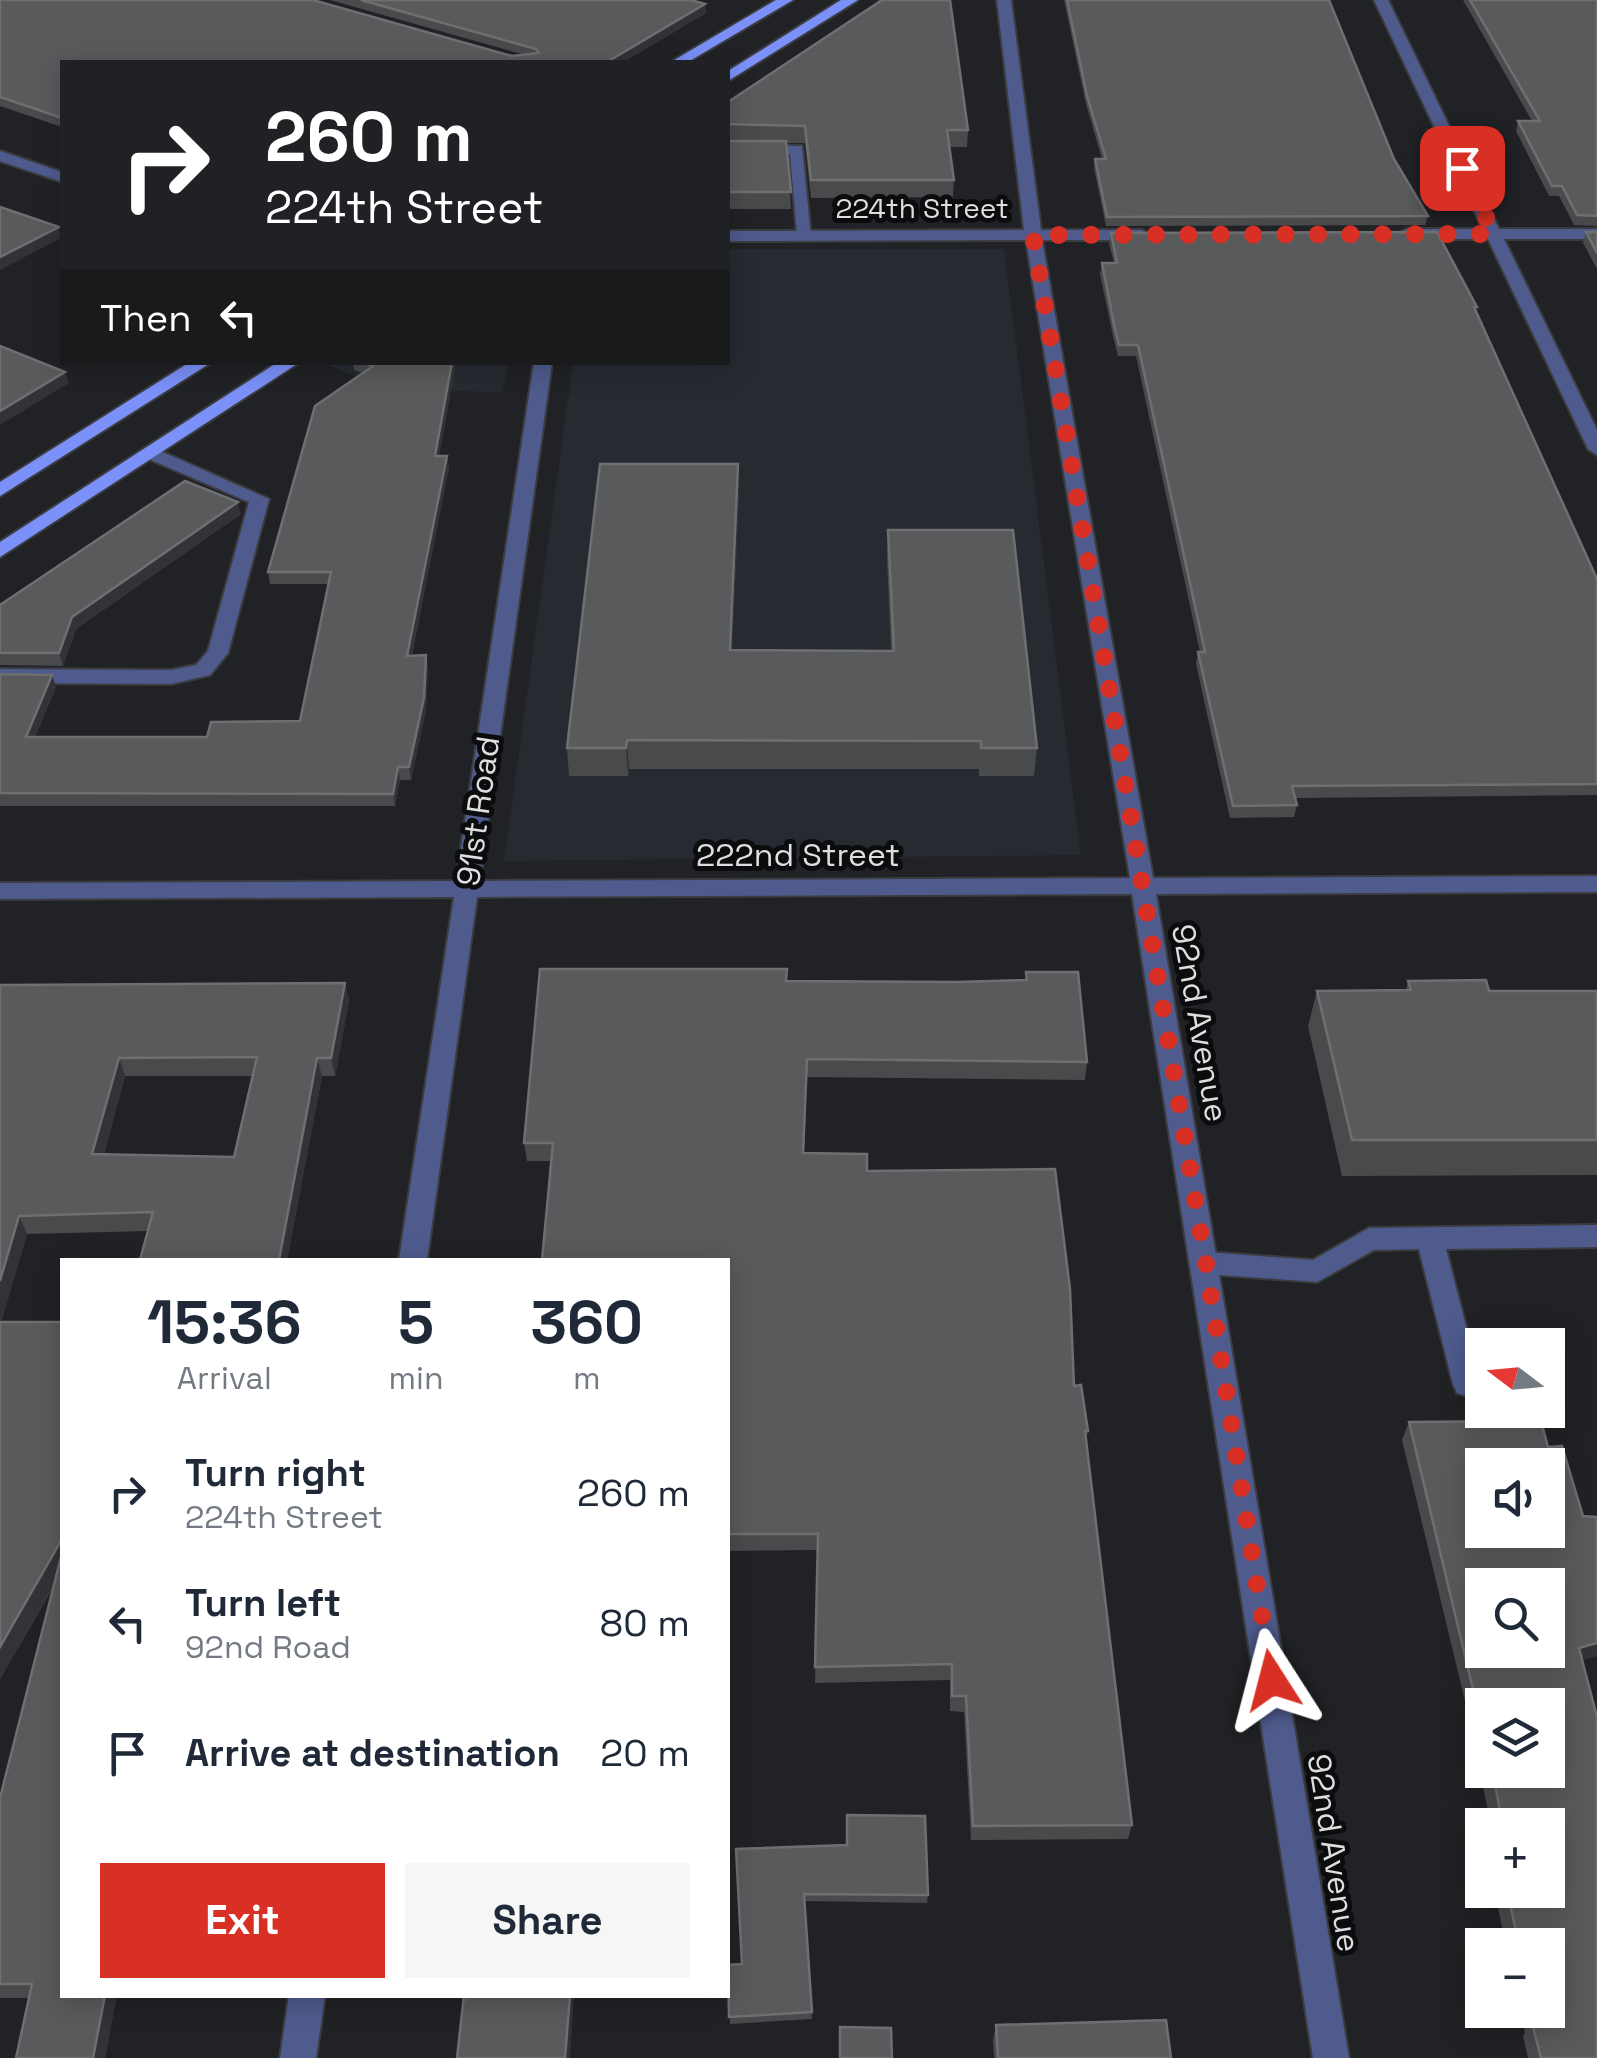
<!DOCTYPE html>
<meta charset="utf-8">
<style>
:root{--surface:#fff;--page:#f6f6f7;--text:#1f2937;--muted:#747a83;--accent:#d93025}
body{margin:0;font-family:"Space Grotesk",sans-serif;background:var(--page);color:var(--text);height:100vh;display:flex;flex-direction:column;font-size:38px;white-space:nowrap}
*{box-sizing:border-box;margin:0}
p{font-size:32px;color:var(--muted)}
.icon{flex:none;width:55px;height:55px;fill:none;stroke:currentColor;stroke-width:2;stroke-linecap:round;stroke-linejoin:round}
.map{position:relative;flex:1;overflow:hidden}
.side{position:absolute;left:60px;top:1258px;width:670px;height:740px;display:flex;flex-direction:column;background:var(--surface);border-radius:0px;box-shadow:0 5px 25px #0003}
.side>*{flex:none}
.banner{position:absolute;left:60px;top:60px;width:670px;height:305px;border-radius:0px;box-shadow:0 5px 25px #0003;background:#202124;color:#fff;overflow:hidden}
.needle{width:65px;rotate:286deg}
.buttons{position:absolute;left:1465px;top:1328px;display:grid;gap:20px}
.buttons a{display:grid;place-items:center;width:100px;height:100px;border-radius:0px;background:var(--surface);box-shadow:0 5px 25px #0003;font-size:50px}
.pin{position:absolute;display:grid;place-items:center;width:85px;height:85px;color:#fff;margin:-42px;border-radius:20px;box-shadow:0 5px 15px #0006}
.me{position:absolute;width:110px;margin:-55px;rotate:351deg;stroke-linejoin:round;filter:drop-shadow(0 0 8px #0008)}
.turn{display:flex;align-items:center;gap:35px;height:210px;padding:0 40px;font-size:45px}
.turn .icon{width:130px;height:130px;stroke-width:2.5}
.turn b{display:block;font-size:70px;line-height:85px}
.then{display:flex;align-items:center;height:95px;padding:0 40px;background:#0003;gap:20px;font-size:38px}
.eta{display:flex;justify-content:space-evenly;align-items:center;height:170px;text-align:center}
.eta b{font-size:60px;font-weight:700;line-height:70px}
.action{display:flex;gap:20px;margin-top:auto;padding:20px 40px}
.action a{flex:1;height:115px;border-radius:0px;background:var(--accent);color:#fff;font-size:40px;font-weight:700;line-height:115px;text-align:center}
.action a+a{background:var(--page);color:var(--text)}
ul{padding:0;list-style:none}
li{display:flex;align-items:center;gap:30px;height:130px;padding:0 40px}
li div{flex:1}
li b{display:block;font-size:38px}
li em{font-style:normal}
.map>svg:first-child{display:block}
.built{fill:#282a32}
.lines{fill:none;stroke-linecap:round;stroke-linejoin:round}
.lane-casing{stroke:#3b3c3f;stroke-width:4}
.street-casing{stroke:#3b3c3f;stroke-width:4}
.primary-casing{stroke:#3b3c3f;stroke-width:4}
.lane{fill:#4f5b8d;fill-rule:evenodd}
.street{fill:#4f5b8d;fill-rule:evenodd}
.primary{fill:#7b91f9;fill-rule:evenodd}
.wall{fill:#494a4c;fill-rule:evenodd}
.shaded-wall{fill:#323336}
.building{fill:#595a5c;stroke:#6e6f71;stroke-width:2.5;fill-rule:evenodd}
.route{stroke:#d93025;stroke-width:18;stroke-dasharray:0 32.4}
.labels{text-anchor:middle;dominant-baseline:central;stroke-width:10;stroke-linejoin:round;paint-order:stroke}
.far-street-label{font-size:28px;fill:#dedee0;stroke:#0b0c0d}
.street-label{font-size:32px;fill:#dedee0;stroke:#0b0c0d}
</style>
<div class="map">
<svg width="1597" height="2058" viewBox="0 0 1597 2058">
<rect width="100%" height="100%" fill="#212225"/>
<g class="built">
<path d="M 728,249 L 1004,249 L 1081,855 L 504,861 L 573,363 L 728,362 Z"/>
<path d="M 321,363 L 509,363 L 502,392 L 394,390 Z"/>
</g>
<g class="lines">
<g class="lane-casing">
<g id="lane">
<path d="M 728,144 L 802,146 L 811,238 L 797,235 L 790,154 L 728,154 Z"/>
<path d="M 151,447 L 269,499 L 228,653 L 210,675 L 171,684 L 0,683 L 0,669 L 171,670 L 196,665 L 208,651 L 249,502 L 144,457 L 144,449 Z"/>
<path d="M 1597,1225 L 1597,1247 L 1446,1249 L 1481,1384 L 1477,1393 L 1467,1396 L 1457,1393 L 1453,1384 L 1419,1249 L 1374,1250 L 1317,1282 L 1206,1274 L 1196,1271 L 1192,1263 L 1196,1255 L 1206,1252 L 1313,1260 L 1369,1228 Z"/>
</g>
</g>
<g class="street-casing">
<g id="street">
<path d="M 997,0 L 1011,0 L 1041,230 L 1142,230 L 1150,235 L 1142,240 L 1042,240 L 1153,878 L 1597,876 L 1597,892 L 1156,894 L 1349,2058 L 1313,2058 L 1132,894 L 477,897 L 427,1260 L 399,1260 L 454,897 L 0,899 L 0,883 L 456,881 L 534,362 L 552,362 L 480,881 L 1130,878 L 1026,240 L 728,241 L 728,231 L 1024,230 Z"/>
<path d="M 1374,0 L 1388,0 L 1499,229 L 1597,229 L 1597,239 L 1504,239 L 1597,430 L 1597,455 L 1588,449 L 1488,239 L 1407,239 L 1399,234 L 1407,229 L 1483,229 Z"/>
<path d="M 0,151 L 62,172 L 62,182 L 0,161 Z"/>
<path d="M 289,1995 L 325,1995 L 316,2058 L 280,2058 Z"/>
</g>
</g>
<g class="primary-casing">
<g id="primary">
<path d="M 776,0 L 793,0 L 688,62 L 671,62 Z"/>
<path d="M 841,0 L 858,0 L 728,81 L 728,71 Z"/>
<path d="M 190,362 L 212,362 L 0,496 L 0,482 Z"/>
<path d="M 278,362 L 300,362 L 0,557 L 0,542 Z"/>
</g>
</g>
<use href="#lane" class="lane"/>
<use href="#street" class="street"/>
<use href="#primary" class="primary"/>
</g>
<g class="wall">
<path d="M 0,0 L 512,56 L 525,55 L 330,0 L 691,0 L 705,4 L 706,13 L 623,62 L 62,62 L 62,127 L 0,106 Z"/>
<path d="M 1064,0 L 1329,0 L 1394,159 L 1428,216 L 1425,225 L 1106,226 L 1094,168 L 1095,159 L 1102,159 L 1086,104 Z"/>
<path d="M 1463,0 L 1597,0 L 1597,226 L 1574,225 L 1559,196 L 1549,196 L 1516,131 L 1518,121 L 1532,121 Z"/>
<path d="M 728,102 L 968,130 L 967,147 L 949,147 L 954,180 L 953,197 L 811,198 L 805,143 L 787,143 L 791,209 L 728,209 Z"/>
<path d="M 1586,232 L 1597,232 L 1597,269 L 1583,243 Z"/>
<path d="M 1111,233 L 1477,307 L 1476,312 L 1597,579 L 1597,795 L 1295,798 L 1297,805 L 1294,817 L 1230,818 L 1196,664 L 1198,652 L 1200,652 L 1136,356 L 1118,356 L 1113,336 L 1100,274 L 1102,263 L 1114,263 L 1109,244 Z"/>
<path d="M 353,362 L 456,362 L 439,456 L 449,467 L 412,655 L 426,655 L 428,667 L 426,710 L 411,780 L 400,780 L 395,806 L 0,806 L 0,674 L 56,687 L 35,737 L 207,737 L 300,721 L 329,584 L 270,584 L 268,572 L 363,373 L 354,370 Z"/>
<path d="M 738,464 L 739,491 L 732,650 L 891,651 L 887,558 L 888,530 L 1037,748 L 1034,776 L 979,776 L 979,769 L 629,769 L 628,776 L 569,776 L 567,748 Z"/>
<path d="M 241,514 L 76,629 L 63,666 L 0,665 L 0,605 Z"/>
<path d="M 1026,972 L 1087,1062 L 1085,1080 L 807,1077 L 804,1153 L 867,1171 L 1074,1386 L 1088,1431 L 1086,1441 L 1132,1825 L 1128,1839 L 971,1840 L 964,1712 L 950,1711 L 950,1680 L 815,1683 L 818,1550 L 728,1551 L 728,1260 L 551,1161 L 527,1161 L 524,1143 L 787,981 L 956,982 L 1025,981 Z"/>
<path d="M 1408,981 L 1489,991 L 1597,991 L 1597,1175 L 1342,1176 L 1308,1026 L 1317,991 L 1406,990 Z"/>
<path d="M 345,983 L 349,1001 L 335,1076 L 322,1076 L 287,1260 L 148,1231 L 27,1234 L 1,1322 L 62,1322 L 62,1995 L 138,1995 L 137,1998 L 116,1998 L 105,2058 L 16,2058 L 29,1998 L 0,1998 L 0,1798 L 55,1584 L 0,1679 L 0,985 ZM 125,1076 L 253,1076 L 234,1157 L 104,1154 Z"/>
<path d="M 1409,1422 L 1582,1660 L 1597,1717 L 1597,2058 L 1528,2058 L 1523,2036 L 1525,2033 L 1520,2010 L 1548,2010 L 1548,1945 L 1506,1945 L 1494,1890 L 1548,1890 L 1548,1825 L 1491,1825 L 1466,1705 L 1402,1440 ZM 1482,1705 L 1548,1770 L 1482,1770 Z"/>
<path d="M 736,1849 L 928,1895 L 927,1903 L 805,1901 L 812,2019 L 730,2024 L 728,1985 L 742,1964 Z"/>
<path d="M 996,2025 L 1171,2058 L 994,2058 L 993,2040 Z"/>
</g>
<g class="shaded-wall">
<path d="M 705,4 L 706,13 L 623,62 L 607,62 Z"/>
<path d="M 59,227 L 61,238 L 0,270 L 0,257 Z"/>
<path d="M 452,362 L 456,362 L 437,467 L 435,456 Z"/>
<path d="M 65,372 L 69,383 L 0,425 L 0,411 Z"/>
<path d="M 447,456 L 449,467 L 409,668 L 407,656 Z"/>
<path d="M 738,464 L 739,491 L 731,678 L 730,650 Z"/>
<path d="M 238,502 L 241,514 L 76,629 L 63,666 L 59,653 L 72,617 Z"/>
<path d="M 426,655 L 428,667 L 426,710 L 411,780 L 409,767 Z"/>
<path d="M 52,675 L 56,687 L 30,750 L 26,737 Z"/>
<path d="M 627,740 L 629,769 L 628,776 L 626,748 Z"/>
<path d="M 398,767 L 400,780 L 395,806 L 393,794 Z"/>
<path d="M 345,983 L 349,1001 L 335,1076 L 331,1058 Z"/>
<path d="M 119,1058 L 125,1076 L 99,1172 L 92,1154 Z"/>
<path d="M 317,1058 L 322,1076 L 287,1260 L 279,1260 Z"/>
<path d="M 19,1216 L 27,1234 L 0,1327 L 0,1281 Z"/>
<path d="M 62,1539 L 62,1570 L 0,1679 L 0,1647 Z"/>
<path d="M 1597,1643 L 1597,1656 L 1570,1664 L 1579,1648 Z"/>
<path d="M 105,1995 L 115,1995 L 116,1998 L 105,2058 L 93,2058 Z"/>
<path d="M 570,1995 L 574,1995 L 570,2058 L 565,2058 Z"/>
</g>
<g class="building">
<path d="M 0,0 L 313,0 L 512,56 L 539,53 L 536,49 L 361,0 L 691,0 L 705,4 L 607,62 L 62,62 L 62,118 L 0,97 Z"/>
<path d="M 882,0 L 950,0 L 968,130 L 947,130 L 954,180 L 811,180 L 805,126 L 728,124 L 728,102 Z"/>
<path d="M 1067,0 L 1329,0 L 1394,159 L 1428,216 L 1107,217 L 1095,159 L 1106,159 L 1087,96 Z"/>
<path d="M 1470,0 L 1597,0 L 1597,216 L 1577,215 L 1562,186 L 1552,186 L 1518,121 L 1540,121 Z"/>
<path d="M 728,141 L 786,141 L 791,192 L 728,192 Z"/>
<path d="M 0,207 L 59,227 L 0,257 Z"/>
<path d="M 1437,232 L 1477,307 L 1474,307 L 1597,579 L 1597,784 L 1292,786 L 1297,805 L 1233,806 L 1198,652 L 1205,652 L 1138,345 L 1119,345 L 1114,325 L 1102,263 L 1117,263 L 1111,233 Z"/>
<path d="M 1586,232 L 1597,232 L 1597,253 Z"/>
<path d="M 0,346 L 65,372 L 0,411 Z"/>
<path d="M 363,362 L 452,362 L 435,456 L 447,456 L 407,656 L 426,655 L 424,698 L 409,767 L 398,767 L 393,794 L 0,793 L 0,674 L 52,675 L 26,737 L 207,737 L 211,722 L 300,721 L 331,572 L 268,572 L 315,406 L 373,366 Z"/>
<path d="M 600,464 L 738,464 L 730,650 L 894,651 L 888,530 L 1013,530 L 1037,748 L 981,748 L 981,741 L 627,740 L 626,748 L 567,748 Z"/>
<path d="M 185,481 L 238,502 L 72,617 L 59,653 L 0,653 L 0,605 Z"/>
<path d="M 540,969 L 787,969 L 786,981 L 956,982 L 1027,980 L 1026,972 L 1078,972 L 1087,1062 L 807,1059 L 803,1153 L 867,1154 L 867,1171 L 1055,1169 L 1070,1289 L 1074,1386 L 1081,1385 L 1088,1431 L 1085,1431 L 1132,1825 L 973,1826 L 966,1696 L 952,1696 L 952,1664 L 815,1667 L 818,1534 L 728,1534 L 728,1260 L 542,1260 L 553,1143 L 524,1143 Z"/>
<path d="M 1486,980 L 1489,991 L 1597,991 L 1597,1140 L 1352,1140 L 1317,991 L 1411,990 L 1408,981 Z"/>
<path d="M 345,983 L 331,1058 L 317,1058 L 279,1260 L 140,1260 L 153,1212 L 19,1216 L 0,1281 L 0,985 ZM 257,1057 L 234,1157 L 92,1154 L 119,1058 Z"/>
<path d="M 0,1322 L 62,1322 L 62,1539 L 0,1647 Z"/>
<path d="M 1541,1421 L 1548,1447 L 1562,1446 L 1583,1516 L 1597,1517 L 1597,1643 L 1579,1648 L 1597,1717 L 1597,2058 L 1541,2058 L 1532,2023 L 1536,2023 L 1533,2010 L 1548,2010 L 1548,1945 L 1519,1945 L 1507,1890 L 1548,1890 L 1548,1825 L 1503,1825 L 1492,1770 L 1548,1770 L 1548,1705 L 1482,1705 L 1482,1727 L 1409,1422 ZM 1482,1465 L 1548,1465 L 1548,1530 L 1482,1530 ZM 1482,1585 L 1548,1585 L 1548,1650 L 1482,1650 Z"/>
<path d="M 62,1553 L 62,1995 L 105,1995 L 93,2058 L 16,2058 L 32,1984 L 0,1984 L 0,1798 Z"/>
<path d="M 847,1815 L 925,1816 L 928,1895 L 804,1894 L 812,2012 L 729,2017 L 728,1965 L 742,1964 L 736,1849 L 847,1845 Z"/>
<path d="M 464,1995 L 570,1995 L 565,2058 L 457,2058 Z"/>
<path d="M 1166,2020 L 1171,2058 L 998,2058 L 996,2025 Z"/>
<path d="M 840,2027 L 891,2028 L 892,2058 L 840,2058 Z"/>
</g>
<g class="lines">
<path class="route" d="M 1272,1680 L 1206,1264 L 1033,235 L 1494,234 L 1462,168"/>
</g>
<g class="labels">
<g class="far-street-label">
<text x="922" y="208">224th Street</text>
</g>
<g class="street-label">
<text transform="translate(478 811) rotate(-82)">91st Road</text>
<text x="798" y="855">222nd Street</text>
<text transform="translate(1200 1023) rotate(80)">92nd Avenue</text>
<text transform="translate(1334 1853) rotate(81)">92nd Avenue</text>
</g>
</g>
</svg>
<div class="buttons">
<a><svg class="needle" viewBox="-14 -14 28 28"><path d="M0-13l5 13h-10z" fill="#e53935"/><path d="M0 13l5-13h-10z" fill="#747a83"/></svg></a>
<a><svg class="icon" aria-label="sound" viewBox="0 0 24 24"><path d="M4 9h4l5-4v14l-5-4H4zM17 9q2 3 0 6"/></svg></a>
<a><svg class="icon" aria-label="search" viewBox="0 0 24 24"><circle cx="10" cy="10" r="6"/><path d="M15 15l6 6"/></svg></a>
<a><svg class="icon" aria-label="layers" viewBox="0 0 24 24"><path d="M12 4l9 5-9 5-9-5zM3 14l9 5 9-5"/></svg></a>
<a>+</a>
<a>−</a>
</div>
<div class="pin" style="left:1462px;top:168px;background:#d93025"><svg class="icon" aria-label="arrive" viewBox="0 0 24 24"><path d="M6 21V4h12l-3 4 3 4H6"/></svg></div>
<svg class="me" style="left:1272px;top:1680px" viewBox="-20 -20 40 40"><path d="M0-17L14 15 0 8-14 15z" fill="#d93025" stroke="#fff" stroke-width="4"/></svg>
<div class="banner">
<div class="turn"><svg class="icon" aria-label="right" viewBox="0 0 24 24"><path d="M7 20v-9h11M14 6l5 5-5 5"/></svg><div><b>260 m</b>224th Street</div></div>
<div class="then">Then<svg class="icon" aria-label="left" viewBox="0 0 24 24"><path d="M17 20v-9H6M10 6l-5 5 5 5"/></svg></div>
</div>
<section class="side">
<div class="eta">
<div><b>15:36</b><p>Arrival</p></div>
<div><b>5</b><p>min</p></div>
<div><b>360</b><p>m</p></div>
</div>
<ul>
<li><svg class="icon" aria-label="right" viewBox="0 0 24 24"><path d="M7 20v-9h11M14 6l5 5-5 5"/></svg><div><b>Turn right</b><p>224th Street</p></div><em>260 m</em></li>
<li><svg class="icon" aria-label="left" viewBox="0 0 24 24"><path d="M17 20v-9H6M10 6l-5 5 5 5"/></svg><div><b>Turn left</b><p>92nd Road</p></div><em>80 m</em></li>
<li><svg class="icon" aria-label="arrive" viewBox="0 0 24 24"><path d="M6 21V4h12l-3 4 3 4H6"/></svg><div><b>Arrive at destination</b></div><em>20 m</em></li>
</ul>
<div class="action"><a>Exit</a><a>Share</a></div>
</section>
</div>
